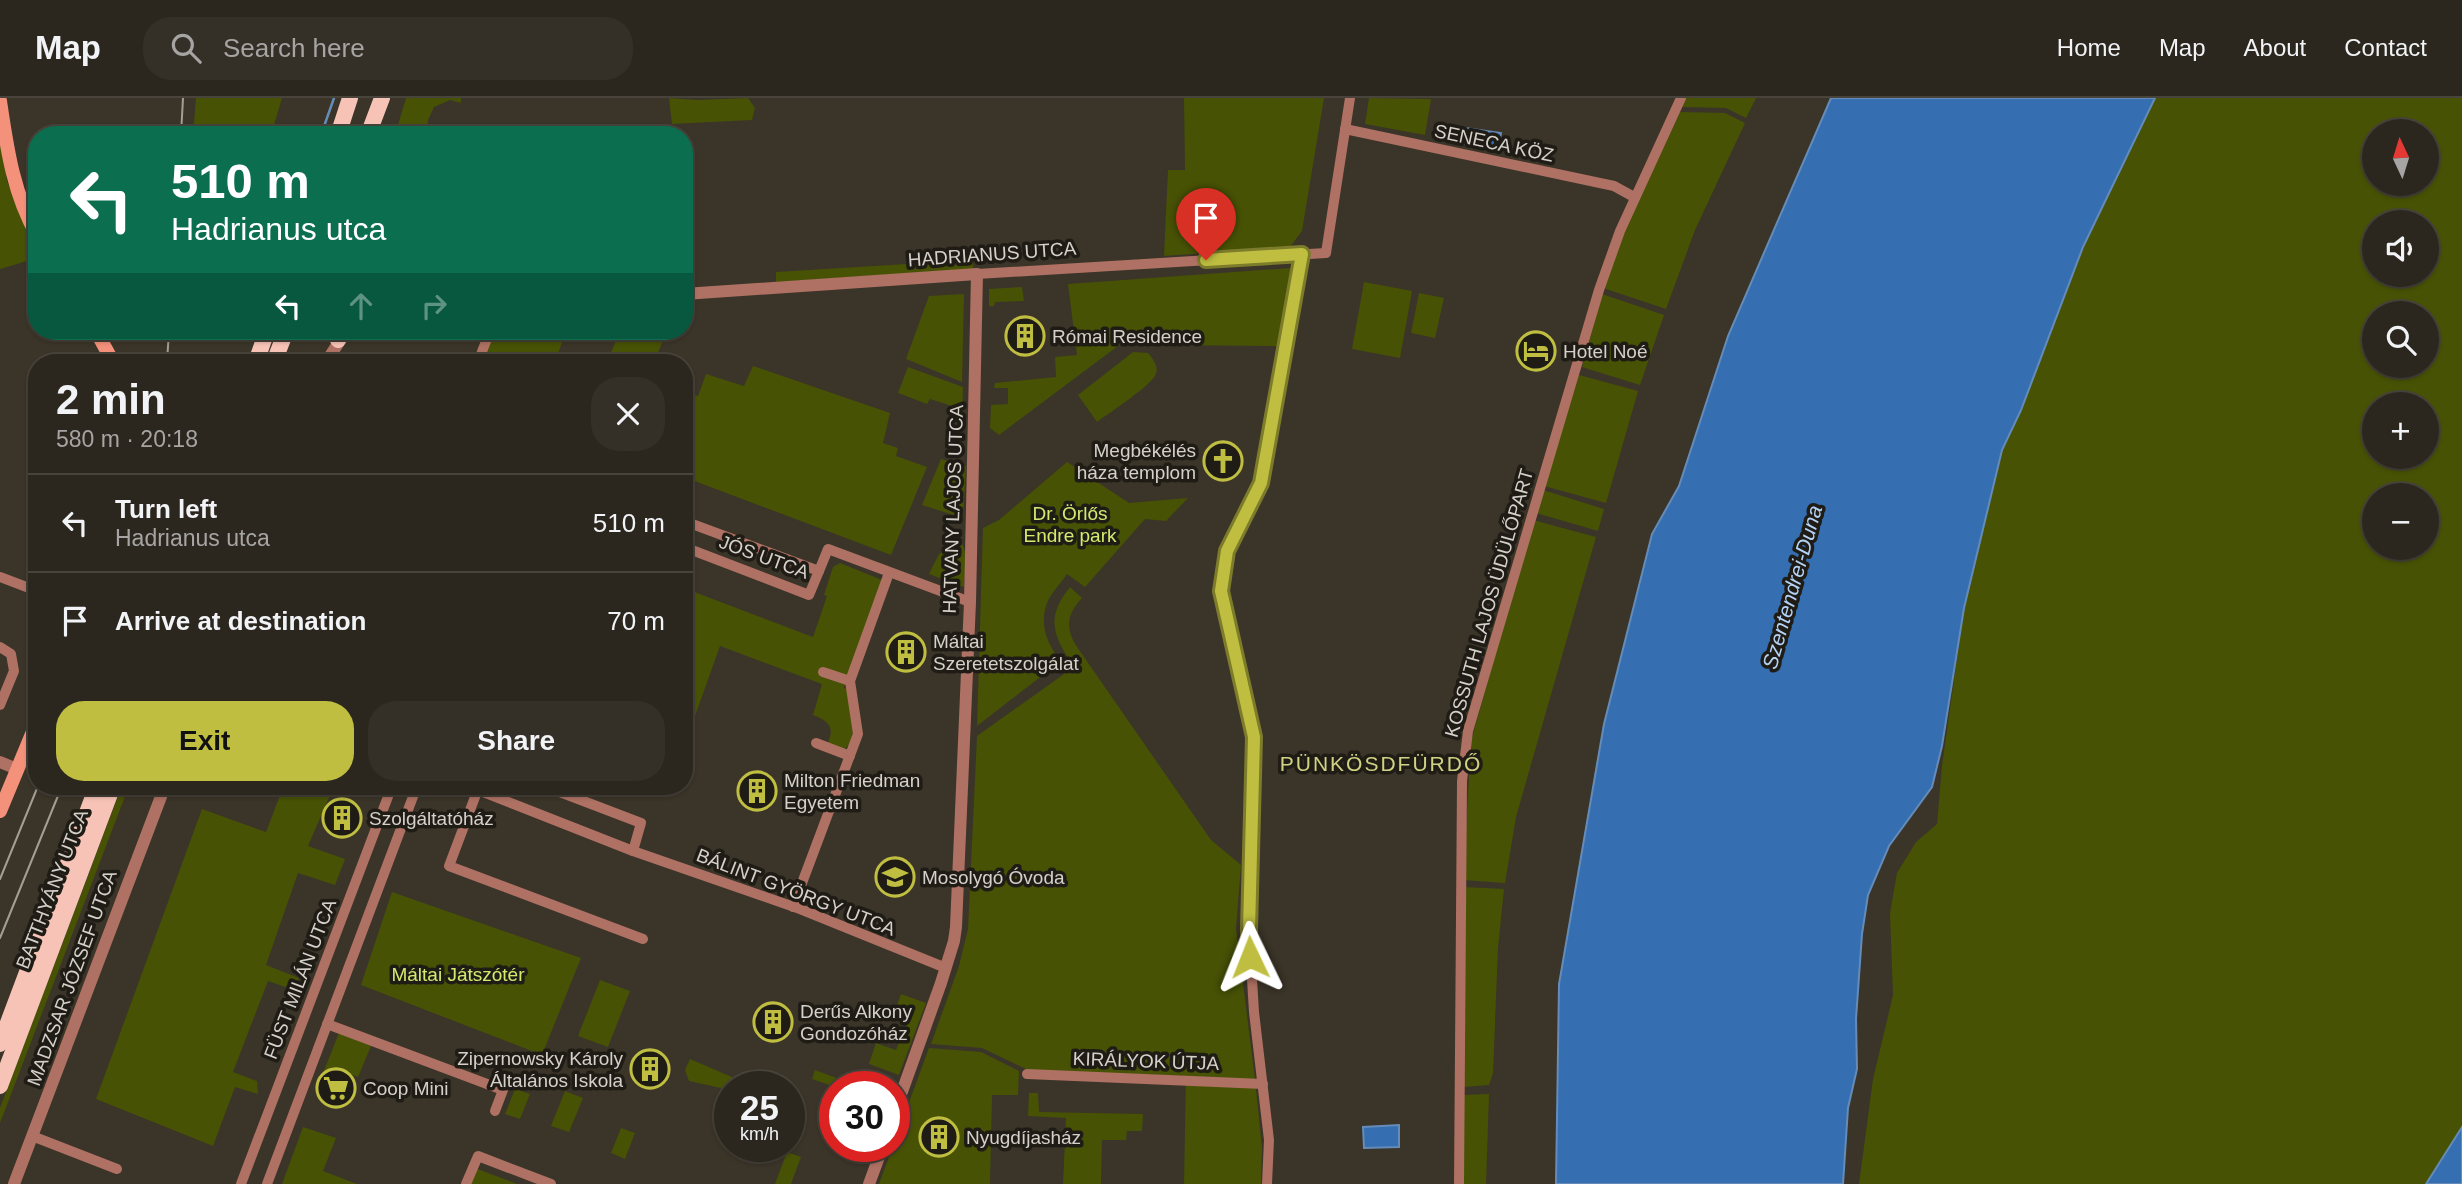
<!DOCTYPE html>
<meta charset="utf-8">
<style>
:root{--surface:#2c271e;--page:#342f27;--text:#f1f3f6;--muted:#a6a5a4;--line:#48443c;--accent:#bfbe41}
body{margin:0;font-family:Arial,sans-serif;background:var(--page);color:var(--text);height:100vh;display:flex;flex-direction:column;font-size:26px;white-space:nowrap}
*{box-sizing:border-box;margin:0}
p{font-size:23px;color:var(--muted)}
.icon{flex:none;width:38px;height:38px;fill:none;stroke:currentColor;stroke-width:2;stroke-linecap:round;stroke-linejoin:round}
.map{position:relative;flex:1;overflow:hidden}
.side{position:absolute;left:28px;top:256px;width:665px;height:441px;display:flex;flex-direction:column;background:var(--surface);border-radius:28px;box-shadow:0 2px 5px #0004,0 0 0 2px var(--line)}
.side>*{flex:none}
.top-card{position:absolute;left:28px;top:28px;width:665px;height:214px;border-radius:28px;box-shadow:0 2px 5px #0004,0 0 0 2px var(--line);background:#0b6e4f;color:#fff;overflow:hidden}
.needle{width:46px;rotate:356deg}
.tools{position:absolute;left:2362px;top:21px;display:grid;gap:14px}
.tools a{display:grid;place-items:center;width:77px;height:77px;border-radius:50%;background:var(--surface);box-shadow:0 2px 5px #0004,0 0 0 2px var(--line);font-size:35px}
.speed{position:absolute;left:714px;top:973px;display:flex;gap:14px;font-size:35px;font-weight:700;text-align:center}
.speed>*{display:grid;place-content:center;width:91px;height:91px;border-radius:50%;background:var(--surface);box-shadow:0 2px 5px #0004,0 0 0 2px var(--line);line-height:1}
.speed small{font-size:18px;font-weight:400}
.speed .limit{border:10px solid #d22;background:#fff;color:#111}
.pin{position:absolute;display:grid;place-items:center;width:60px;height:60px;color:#fff;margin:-72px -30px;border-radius:50% 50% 50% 0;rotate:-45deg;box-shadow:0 0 7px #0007}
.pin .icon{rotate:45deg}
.me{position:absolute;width:77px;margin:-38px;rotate:358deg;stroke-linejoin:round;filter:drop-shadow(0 0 5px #0008)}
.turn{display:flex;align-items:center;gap:24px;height:147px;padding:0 28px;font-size:32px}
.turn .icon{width:91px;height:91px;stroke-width:2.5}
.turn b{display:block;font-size:49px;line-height:60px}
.lanes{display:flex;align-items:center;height:66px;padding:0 28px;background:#0003;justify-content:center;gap:35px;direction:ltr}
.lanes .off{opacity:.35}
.round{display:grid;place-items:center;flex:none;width:74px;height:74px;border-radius:28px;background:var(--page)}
.headline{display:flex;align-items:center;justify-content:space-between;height:119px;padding:0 28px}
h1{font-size:42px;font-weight:700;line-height:52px}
.primary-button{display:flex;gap:14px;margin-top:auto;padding:14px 28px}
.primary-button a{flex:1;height:80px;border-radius:28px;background:var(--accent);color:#111;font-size:28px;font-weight:700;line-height:80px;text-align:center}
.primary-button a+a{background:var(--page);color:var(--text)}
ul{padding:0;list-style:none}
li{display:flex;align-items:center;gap:21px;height:98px;padding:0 28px;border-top:2px solid var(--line)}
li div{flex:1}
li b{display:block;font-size:26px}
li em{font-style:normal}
header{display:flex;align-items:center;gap:42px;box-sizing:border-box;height:98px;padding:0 35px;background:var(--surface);border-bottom:2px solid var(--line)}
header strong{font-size:33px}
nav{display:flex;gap:38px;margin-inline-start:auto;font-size:24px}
.search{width:490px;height:63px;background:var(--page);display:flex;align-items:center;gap:18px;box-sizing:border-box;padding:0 24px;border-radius:28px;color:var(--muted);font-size:26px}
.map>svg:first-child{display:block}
.green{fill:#475205;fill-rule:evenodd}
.water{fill:#356fb1;stroke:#658cb8;stroke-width:2}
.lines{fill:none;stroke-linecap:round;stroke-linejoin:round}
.stream{stroke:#658cb8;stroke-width:2.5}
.minor{stroke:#ae7163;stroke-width:10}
.tertiary{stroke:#ae7163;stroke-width:12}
.secondary{stroke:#f3917b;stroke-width:14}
.primary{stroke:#f7c3b7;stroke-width:16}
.tram{stroke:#a49e96;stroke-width:2}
.route-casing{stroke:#7c7c2a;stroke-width:18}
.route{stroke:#bfbe41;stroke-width:12}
.labels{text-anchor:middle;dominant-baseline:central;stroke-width:7;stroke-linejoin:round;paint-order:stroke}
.street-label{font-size:19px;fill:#d5d0c9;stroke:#1f1c16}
.poi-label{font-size:19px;fill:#d5d0c9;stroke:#1f1c16;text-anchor:start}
.park-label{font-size:19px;fill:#d3ea6e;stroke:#1f1c16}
.water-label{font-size:21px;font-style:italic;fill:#b4d2f6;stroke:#1f1c16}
.neighbourhood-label{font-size:21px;letter-spacing:2px;fill:#d0d183;stroke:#1f1c16}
</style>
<header>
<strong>Map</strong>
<div class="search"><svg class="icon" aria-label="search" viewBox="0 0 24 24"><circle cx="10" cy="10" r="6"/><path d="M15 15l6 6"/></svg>Search here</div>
<nav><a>Home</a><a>Map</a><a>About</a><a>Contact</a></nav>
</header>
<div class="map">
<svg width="2462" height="1086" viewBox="0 0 2462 1086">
<rect width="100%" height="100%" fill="#3b3428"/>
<g class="green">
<path d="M 196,0 L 282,0 L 271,37 L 193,37 Z"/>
<path d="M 406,0 L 461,0 L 461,5 L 450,2 L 434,9 L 428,22 L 427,37 L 395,37 Z"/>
<path d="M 669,0 L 697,2 L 748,0 L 755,10 L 752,22 L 672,26 Z"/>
<path d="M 1184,0 L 1324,0 L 1302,133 L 1290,149 L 1164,158 L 1168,72 L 1185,72 Z"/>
<path d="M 1369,0 L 1431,1 L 1425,37 L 1365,26 Z"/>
<path d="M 1686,0 L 1756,0 L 1746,20 L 1726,10 L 1682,9 Z"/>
<path d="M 2155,0 L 2462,0 L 2462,1029 L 2426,1086 L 1859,1086 L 1873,981 L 1893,897 L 1890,815 L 1897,775 L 1916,744 L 1937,726 L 1942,668 L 1964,510 L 2002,352 L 2021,312 L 2083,149 ZM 2375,33 L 2427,33 L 2427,86 L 2375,86 ZM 2375,124 L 2427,124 L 2427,177 L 2375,177 ZM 2375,215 L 2427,215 L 2427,268 L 2375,268 ZM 2375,306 L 2427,306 L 2427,359 L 2375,359 ZM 2375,397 L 2427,397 L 2427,450 L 2375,450 Z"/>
<path d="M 1680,14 L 1725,15 L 1745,25 L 1695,132 L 1666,211 L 1603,190 L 1622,139 Z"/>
<path d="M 0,43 L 7,83 L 37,152 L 37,160 L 0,171 Z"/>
<path d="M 973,162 L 973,171 L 776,184 L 776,174 Z"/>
<path d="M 1291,170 L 1279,248 L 1164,247 L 1147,240 L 1130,239 L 999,337 L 990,330 L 991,307 L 1008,306 L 1008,290 L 994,290 L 995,285 L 1056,279 L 1055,259 L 1077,257 L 1068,186 Z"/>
<path d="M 1364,184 L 1412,193 L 1400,260 L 1352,251 Z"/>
<path d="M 1022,189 L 1024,203 L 995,204 L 994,208 L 989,208 L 989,191 Z"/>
<path d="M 1419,195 L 1444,200 L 1435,240 L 1411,235 Z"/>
<path d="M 964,196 L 962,284 L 906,261 L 929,198 Z"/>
<path d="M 1602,196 L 1664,217 L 1640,287 L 1582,269 Z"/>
<path d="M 494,233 L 566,233 L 555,264 L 482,264 Z"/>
<path d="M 620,233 L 667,233 L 654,264 L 607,264 Z"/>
<path d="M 1133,254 L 1148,255 C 1153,261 1159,269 1156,276 C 1151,288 1109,315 1097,324 L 1078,297 Z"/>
<path d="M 753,268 L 890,315 L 883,345 L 898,350 L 896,358 L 927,369 L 891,457 L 684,379 L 684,294 L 698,298 L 706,276 L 744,288 Z"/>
<path d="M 908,269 L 963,289 L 962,324 L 949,320 L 952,308 L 930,301 L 927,306 L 898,295 Z"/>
<path d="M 1579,277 L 1638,293 L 1606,405 L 1544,388 Z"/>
<path d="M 941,361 L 966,368 L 963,420 L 922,407 Z"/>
<path d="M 1067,364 L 1129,405 L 1188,400 L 1166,423 L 1145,421 L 1085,489 L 1067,476 C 1061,485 1051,495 1047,505 C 1039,526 1047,547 1061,563 L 977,628 L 983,430 L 999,422 Z"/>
<path d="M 1543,392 L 1604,411 L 1598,433 L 1536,415 Z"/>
<path d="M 1533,422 L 1596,439 L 1516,719 L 1505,785 L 1463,782 L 1471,643 Z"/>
<path d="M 953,440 C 972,445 964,473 964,489 L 929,476 L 938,458 Z"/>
<path d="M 840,465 L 882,482 L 845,586 L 844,590 L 848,591 C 851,611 861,638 843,653 L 827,646 C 836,630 828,622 813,617 L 822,586 L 720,548 L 684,649 L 684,490 L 813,539 L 827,498 L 824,497 L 833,469 Z"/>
<path d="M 1070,489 L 1082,500 C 1068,515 1065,528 1075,546 L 1211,742 L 1241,767 L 1236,830 L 1255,981 L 1262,1050 L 1261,1086 L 1184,1086 L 1186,978 L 1028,972 L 982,950 L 931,946 L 959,868 L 968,831 L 977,638 L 1074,569 C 1053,538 1045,520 1070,489 Z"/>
<path d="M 122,688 L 129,688 L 0,1025 L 0,1010 Z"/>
<path d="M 271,688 L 334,688 L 308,748 L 345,761 L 335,787 L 298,775 L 266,867 L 299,880 L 294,892 L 268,883 L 233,974 L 257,983 L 258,996 L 235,989 L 213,1048 L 96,1001 L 202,711 L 266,734 L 282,692 Z"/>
<path d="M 1464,789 L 1504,791 L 1498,850 L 1493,975 L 1489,987 L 1464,989 Z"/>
<path d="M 392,794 L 581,860 L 542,957 L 361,887 Z"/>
<path d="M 600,882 L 630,893 L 608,949 L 578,938 Z"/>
<path d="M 901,896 L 926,905 L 899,977 L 869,966 L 876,945 L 896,952 L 908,922 L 894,916 Z"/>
<path d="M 339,935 L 371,948 L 358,979 L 340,972 L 336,980 L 323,975 Z"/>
<path d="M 929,950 L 981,954 L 1019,973 L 1018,997 L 992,997 L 990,1086 L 879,1086 Z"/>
<path d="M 690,961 L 755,989 L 730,989 L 730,992 L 689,983 L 685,972 Z"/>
<path d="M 815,972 L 861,989 L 835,989 L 812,981 Z"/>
<path d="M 515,991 L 530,996 L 520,1021 L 505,1016 Z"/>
<path d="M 565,993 L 583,1000 L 569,1034 L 551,1028 Z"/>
<path d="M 1029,995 L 1038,995 L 1039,1014 L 1143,1016 L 1142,1033 L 1127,1033 L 1126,1042 L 1102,1042 L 1101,1086 L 1063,1086 L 1066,1020 L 1028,1018 Z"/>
<path d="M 1489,996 L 1486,1086 L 1463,1086 L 1464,997 Z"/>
<path d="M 303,1029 L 336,1040 L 323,1073 L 357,1086 L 282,1086 Z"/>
<path d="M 621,1030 L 635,1035 L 625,1061 L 611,1055 Z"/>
<path d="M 787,1054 L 801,1059 L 791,1086 L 775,1086 Z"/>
<path d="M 475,1070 L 517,1086 L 470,1086 Z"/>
</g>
<g class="water">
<path d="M 1831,0 L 2155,0 L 2083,149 L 2021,312 L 2002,352 L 1964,510 L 1942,648 L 1932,689 L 1889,748 L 1868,797 L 1862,836 L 1856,921 L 1857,971 L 1848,1010 L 1843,1086 L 1556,1086 L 1559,886 L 1604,626 L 1652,436 L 1679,388 L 1728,238 Z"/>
<path d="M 1465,30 L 1501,35 L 1498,51 L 1463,46 Z"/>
<path d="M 1399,1027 L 1399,1049 L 1364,1050 L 1363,1029 Z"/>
<path d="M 2462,1029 L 2462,1086 L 2426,1086 Z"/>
</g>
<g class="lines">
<path class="stream" d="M 321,37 L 334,0"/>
<g class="minor">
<path d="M 1345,31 L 1614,88 L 1634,99"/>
<path d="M 977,176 L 1326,155 L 1350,0"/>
<path d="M 478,264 L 490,233"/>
<path d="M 684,423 L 819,473 L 828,451 L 970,504"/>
<path d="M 684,449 L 809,497 L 819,473"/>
<path d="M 0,479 L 37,493"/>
<path d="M 0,549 L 11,556 L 14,573 L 0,607"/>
<path d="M 823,574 L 850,583"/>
<path d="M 816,645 L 850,658"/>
<path d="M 468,688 L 633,753 L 800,811 L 946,870"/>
<path d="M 544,688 L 641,725 L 633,753"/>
<path d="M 478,691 L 449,768 L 643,841"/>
<path d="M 793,809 L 858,636 L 850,583 L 889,475"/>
<path d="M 327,926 L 503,992 L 495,1013"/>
<path d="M 1027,976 L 1263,986"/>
<path d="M 32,1038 L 117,1071"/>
<path d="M 241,1086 L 392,688"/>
<path d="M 267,1086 L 417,688"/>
<path d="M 466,1086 L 478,1058 L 551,1086"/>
<path d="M 1267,1086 L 1269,1042 L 1254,914 L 1249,832 L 1254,639 L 1221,493 L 1227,453 L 1261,385 L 1302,156"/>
<path d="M 1459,1086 L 1462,683 L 1468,633 L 1599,192 L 1620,133 L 1681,0"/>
</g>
<g class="tertiary">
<path d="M 684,196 L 977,176 L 970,504 L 956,829 L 954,843 L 941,885 L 894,1016"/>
<path d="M 326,264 L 343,238"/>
<path d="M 0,664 L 17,671"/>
<path d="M 14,1086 L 165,688"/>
<path d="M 869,1086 L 883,1048"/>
</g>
<g class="secondary">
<path d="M 0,3 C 7,50 13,95 37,137"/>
<path d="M 96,233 L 113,264"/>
<path d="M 0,713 L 37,624"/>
</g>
<g class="primary">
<path d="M 338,37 L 350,0"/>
<path d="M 368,37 L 382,0"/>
<path d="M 338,242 L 342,233"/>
<path d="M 256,264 L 267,233"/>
<path d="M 274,264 L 286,233"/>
<path d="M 0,946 L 97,688"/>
<path d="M 0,988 L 113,688"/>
</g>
<g class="tram">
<path d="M 181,37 L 183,0"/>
<path d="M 167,264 L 169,233"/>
<path d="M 0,781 L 38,688"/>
<path d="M 0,840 L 62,688"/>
</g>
</g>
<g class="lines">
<g class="route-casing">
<path id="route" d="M 1206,162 L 1302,156 L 1261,385 L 1227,453 L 1221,493 L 1254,639 L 1249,832 L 1250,859"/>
</g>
<use href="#route" class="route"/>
</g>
<defs>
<g id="building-ring" transform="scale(2.0125)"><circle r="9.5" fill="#1f1c16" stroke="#bfbe41" stroke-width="1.5"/><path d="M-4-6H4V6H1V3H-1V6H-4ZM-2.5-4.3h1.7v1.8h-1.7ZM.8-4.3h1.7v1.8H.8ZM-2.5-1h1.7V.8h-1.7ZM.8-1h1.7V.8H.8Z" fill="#bfbe41"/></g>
<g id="hotel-ring" transform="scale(2.0125)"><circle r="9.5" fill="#1f1c16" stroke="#bfbe41" stroke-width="1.5"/><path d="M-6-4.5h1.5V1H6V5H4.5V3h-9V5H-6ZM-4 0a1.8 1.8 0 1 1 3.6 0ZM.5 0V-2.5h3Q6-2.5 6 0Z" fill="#bfbe41"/></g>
<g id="church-ring" transform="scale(2.0125)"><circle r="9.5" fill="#1f1c16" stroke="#bfbe41" stroke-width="1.5"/><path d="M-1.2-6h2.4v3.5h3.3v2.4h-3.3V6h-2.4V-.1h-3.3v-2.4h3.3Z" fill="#bfbe41"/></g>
<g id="school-ring" transform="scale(2.0125)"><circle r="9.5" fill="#1f1c16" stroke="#bfbe41" stroke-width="1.5"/><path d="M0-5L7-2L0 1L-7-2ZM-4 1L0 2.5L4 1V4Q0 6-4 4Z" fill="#bfbe41"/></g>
<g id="supermarket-ring" transform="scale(2.0125)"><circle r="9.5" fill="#1f1c16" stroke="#bfbe41" stroke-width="1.5"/><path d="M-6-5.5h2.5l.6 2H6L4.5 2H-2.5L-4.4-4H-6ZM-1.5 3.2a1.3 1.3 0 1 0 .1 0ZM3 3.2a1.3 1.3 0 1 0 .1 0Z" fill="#bfbe41"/></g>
</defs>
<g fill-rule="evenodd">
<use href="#building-ring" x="1025" y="238"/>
<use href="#hotel-ring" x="1536" y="253"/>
<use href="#church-ring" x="1223" y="363"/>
<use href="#building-ring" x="906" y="554"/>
<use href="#building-ring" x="757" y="693"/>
<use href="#building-ring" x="342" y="720"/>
<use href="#school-ring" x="895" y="779"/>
<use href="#building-ring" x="773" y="924"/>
<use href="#building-ring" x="650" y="971"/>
<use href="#supermarket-ring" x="336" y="990"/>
<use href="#building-ring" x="939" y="1039"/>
</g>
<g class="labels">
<g class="street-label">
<text transform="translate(1494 45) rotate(12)">SENECA KÖZ</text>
<text transform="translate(992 156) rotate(-4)">HADRIANUS UTCA</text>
<text transform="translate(953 411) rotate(-88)">HATVANY LAJOS UTCA</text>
<text transform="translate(764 459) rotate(20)">JÓS UTCA</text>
<text transform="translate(1489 505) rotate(-74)">KOSSUTH LAJOS ÜDÜLŐPART</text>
<text transform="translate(52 791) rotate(-69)">BATTHYÁNY UTCA</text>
<text transform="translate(796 794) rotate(21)">BÁLINT GYÖRGY UTCA</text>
<text transform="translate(72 880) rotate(-70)">MADZSAR JÓZSEF UTCA</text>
<text transform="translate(300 881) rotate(-69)">FÜST MILÁN UTCA</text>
<text transform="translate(1146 963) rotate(2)">KIRÁLYOK ÚTJA</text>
</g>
<g class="poi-label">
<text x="1052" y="238">Római Residence</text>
<text x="1563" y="253">Hotel Noé</text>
<text x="1196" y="352" text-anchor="end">Megbékélés<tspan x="1196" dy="22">háza templom</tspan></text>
<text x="933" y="543">Máltai<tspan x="933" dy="22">Szeretetszolgálat</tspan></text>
<text x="784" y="682">Milton Friedman<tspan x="784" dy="22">Egyetem</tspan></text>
<text x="369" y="720">Szolgáltatóház</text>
<text x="922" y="779">Mosolygó Óvoda</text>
<text x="800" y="913">Derűs Alkony<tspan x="800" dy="22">Gondozóház</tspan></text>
<text x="623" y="960" text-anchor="end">Zipernowsky Károly<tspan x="623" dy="22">Általános Iskola</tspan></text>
<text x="363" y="990">Coop Mini</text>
<text x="966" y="1039">Nyugdíjasház</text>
</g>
<g class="park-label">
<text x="1070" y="415">Dr. Örlős<tspan x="1070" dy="22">Endre park</tspan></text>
<text x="458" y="876">Máltai Játszótér</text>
</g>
<g class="water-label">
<text transform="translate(1792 489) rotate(-74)">Szentendrei-Duna</text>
</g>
<g class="neighbourhood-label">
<text x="1381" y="665">PÜNKÖSDFÜRDŐ</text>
</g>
</g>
</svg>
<div class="tools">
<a><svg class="needle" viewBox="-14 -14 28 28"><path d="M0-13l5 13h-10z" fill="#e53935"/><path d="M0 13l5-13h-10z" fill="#a6a5a4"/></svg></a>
<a><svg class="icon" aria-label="sound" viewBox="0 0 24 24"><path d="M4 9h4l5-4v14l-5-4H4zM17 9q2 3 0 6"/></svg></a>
<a><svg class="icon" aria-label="search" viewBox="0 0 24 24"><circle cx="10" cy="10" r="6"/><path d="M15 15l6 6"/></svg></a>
<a>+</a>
<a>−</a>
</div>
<div class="speed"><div>25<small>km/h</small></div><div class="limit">30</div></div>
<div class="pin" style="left:1206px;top:162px;background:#d93025"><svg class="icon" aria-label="arrive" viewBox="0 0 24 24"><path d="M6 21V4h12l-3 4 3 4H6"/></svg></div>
<svg class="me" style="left:1250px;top:859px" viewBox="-20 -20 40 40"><path d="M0-17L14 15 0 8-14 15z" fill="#bfbe41" stroke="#fff" stroke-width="4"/></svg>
<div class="top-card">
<div class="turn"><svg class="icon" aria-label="left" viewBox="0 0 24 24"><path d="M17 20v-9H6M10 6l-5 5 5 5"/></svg><div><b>510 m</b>Hadrianus utca</div></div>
<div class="lanes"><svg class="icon" aria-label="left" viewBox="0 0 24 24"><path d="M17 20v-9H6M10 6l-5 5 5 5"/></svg><svg class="icon off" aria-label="ahead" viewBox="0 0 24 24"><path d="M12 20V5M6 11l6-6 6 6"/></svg><svg class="icon off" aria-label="right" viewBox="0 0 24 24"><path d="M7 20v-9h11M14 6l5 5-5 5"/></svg></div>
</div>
<section class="side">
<div class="headline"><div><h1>2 min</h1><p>580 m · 20:18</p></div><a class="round"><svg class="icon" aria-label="close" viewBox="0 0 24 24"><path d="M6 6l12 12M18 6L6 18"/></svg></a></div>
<ul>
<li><svg class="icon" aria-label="left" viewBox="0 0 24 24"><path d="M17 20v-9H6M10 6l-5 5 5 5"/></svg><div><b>Turn left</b><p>Hadrianus utca</p></div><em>510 m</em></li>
<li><svg class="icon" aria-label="arrive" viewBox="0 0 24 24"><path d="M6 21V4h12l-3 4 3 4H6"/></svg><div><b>Arrive at destination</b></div><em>70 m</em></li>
</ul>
<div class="primary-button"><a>Exit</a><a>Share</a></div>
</section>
</div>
